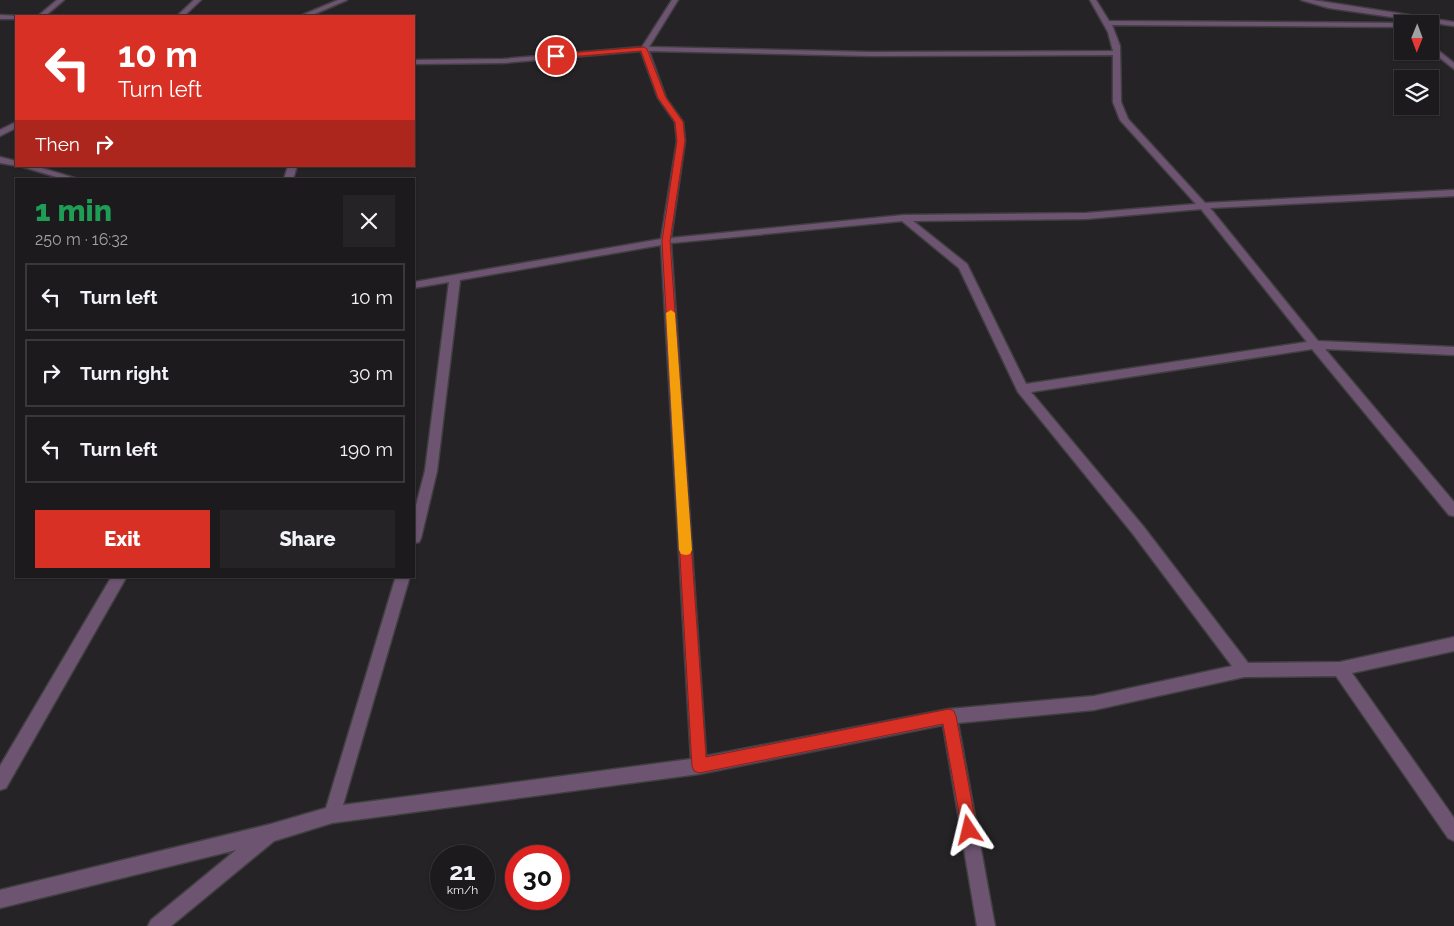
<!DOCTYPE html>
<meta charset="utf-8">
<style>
:root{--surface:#1c1a1c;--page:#252325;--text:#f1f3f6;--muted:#a0a1a3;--line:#3a383b;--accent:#d93025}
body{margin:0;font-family:Raleway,sans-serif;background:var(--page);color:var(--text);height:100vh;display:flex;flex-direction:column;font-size:19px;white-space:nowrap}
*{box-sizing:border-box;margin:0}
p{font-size:16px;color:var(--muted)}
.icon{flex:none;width:28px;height:28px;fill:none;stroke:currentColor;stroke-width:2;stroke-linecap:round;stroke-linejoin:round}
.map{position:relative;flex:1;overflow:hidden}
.panel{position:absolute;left:15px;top:178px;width:400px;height:400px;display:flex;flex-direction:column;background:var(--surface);border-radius:0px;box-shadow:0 1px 4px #0004,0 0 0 1px var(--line)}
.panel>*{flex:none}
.banner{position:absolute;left:15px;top:15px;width:400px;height:152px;border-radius:0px;box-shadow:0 1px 4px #0004,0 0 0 1px var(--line);background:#d93025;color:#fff;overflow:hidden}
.needle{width:32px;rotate:181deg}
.tools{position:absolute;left:1394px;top:15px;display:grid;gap:10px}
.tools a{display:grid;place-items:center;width:45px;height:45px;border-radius:0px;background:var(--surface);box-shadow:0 1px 4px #0004,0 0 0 1px var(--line);font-size:25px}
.speed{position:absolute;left:430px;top:845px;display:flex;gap:10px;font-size:25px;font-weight:700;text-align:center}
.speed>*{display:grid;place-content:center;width:65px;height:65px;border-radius:50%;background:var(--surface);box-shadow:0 1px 4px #0004,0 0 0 1px var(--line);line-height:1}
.speed small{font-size:12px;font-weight:400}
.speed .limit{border:8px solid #d22;background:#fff;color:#111}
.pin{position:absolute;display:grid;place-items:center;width:42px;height:42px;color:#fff;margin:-21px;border:2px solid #fff;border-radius:50%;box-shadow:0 1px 5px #0007}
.me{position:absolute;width:55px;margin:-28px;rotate:350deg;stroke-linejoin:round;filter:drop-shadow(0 0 4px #0008)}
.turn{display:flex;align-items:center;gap:18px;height:105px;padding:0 20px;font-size:22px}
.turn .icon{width:65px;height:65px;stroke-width:2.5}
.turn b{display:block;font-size:35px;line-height:42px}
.then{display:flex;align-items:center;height:48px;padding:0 20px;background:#0003;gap:10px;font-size:19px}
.round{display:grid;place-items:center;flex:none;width:52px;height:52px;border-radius:0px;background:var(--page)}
.summary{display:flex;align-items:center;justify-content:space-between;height:85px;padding:0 20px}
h1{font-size:30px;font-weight:800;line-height:38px;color:#1e9e55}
.action{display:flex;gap:10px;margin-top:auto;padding:10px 20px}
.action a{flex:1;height:58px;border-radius:0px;background:var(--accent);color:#fff;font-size:20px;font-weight:800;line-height:58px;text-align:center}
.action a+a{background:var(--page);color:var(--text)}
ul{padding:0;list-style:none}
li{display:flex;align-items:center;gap:15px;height:68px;margin:0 10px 8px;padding:0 10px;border:2px solid var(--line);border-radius:0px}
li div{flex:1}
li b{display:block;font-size:19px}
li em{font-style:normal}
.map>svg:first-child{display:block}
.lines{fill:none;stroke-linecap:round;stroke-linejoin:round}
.minor-casing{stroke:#413f42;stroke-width:3}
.minor{fill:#6d5571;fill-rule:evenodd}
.route{fill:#d93025;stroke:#8d1f18}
.slow{fill:#f59e0b}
</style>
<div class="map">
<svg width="1454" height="926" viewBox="0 0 1454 926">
<rect width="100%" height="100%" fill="#252326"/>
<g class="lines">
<g class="minor-casing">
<g id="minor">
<path d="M 57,0 L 64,0 L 45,16 L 38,16 Z"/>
<path d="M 194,0 L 201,0 L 184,16 L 177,16 Z"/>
<path d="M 338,0 L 347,0 L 310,16 L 300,16 Z"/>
<path d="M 672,0 L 678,0 L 649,47 L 870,52 L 1113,51 L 1108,32 L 1090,0 L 1096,0 L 1109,21 L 1405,23 L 1402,24 L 1402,27 L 1112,25 L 1120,46 L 1121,102 L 1128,119 L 1205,203 L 1454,190 L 1454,196 L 1210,208 L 1318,341 L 1454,347 L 1454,355 L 1325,349 L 1454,502 L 1454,516 L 1449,515 L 1312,349 L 1031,392 L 1143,526 L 1248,663 L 1340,662 L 1454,637 L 1454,651 L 1352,673 L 1454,818 L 1454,841 L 1448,838 L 1336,676 L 1244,677 L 1094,710 L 958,723 L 995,926 L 977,926 L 943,725 L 699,774 L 332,823 L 274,841 L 171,926 L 148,926 L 151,920 L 236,850 L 0,908 L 0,890 L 271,824 L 326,808 L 396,576 L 410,576 L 343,805 L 691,759 L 661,245 L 460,280 L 437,471 L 421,538 L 419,542 L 414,543 L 414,513 L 425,471 L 449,282 L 414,288 L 414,282 L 661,239 L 677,141 L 675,122 L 658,98 L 641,51 L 503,63 L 414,64 L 414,60 L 503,59 L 642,47 ZM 649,51 L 870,56 L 1113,55 L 1113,102 L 1120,120 L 1196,204 L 1086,213 L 904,215 L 671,238 L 685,141 L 683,122 L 666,98 ZM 1201,209 L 1307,342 L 1026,384 L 967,264 L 913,221 L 1086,219 ZM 902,221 L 959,268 L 1018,392 L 1133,534 L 1232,666 L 1094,696 L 949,709 L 706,756 L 671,243 Z"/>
<path d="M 1301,0 L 1313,0 L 1454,22 L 1454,26 L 1329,8 Z"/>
<path d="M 0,15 L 19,16 L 16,16 L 16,19 L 0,19 Z"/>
<path d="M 1430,44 L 1454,63 L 1454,69 L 1430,50 Z"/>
<path d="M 16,122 L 16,128 L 0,136 L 0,130 Z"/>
<path d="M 0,157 L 16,161 L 18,166 L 0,163 Z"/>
<path d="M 20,166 L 35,166 L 78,179 L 63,179 Z"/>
<path d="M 288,166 L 297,166 L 293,179 L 284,179 Z"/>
<path d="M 112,576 L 127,576 L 6,788 L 0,790 L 0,766 Z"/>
</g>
</g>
<use href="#minor" class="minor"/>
</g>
<path class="route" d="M 644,47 L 647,49 L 666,98 L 683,122 L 685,141 L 670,241 L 706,757 L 949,709 L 954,711 L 956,716 L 977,830 L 975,836 L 969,838 L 964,836 L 962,830 L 943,724 L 699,773 L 694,771 L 692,766 L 662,241 L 677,141 L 675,122 L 658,98 L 641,51 L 556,58 L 552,56 L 556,54 Z"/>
<path class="slow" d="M 671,310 L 675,313 L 692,550 L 690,554 L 686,555 L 681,554 L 679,550 L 666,313 Z"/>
</svg>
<div class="tools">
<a><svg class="needle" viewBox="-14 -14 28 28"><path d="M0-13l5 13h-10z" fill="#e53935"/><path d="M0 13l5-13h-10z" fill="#a0a1a3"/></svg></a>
<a><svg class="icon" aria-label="layers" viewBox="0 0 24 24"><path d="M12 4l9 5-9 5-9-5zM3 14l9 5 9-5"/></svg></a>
</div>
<div class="speed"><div>21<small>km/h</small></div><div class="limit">30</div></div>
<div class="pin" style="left:556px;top:56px;background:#d93025"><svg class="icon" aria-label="arrive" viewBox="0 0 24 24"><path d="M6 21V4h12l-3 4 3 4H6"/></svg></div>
<svg class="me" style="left:969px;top:830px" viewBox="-20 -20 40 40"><path d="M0-17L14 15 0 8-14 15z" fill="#d93025" stroke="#fff" stroke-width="4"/></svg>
<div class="banner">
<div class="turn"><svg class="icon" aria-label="left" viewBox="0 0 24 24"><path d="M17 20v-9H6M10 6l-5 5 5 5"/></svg><div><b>10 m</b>Turn left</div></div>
<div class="then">Then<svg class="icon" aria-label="right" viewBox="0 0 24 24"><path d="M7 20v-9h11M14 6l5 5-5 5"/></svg></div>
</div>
<section class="panel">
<div class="summary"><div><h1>1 min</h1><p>250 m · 16:32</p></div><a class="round"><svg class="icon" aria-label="close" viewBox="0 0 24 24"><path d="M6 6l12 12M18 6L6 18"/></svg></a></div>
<ul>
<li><svg class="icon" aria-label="left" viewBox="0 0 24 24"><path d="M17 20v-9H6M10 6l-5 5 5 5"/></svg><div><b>Turn left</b></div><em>10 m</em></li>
<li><svg class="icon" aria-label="right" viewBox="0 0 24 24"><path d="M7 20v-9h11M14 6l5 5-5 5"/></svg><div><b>Turn right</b></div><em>30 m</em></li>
<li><svg class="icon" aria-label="left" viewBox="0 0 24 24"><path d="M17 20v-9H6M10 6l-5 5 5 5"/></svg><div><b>Turn left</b></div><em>190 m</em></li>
</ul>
<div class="action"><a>Exit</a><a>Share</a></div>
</section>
</div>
